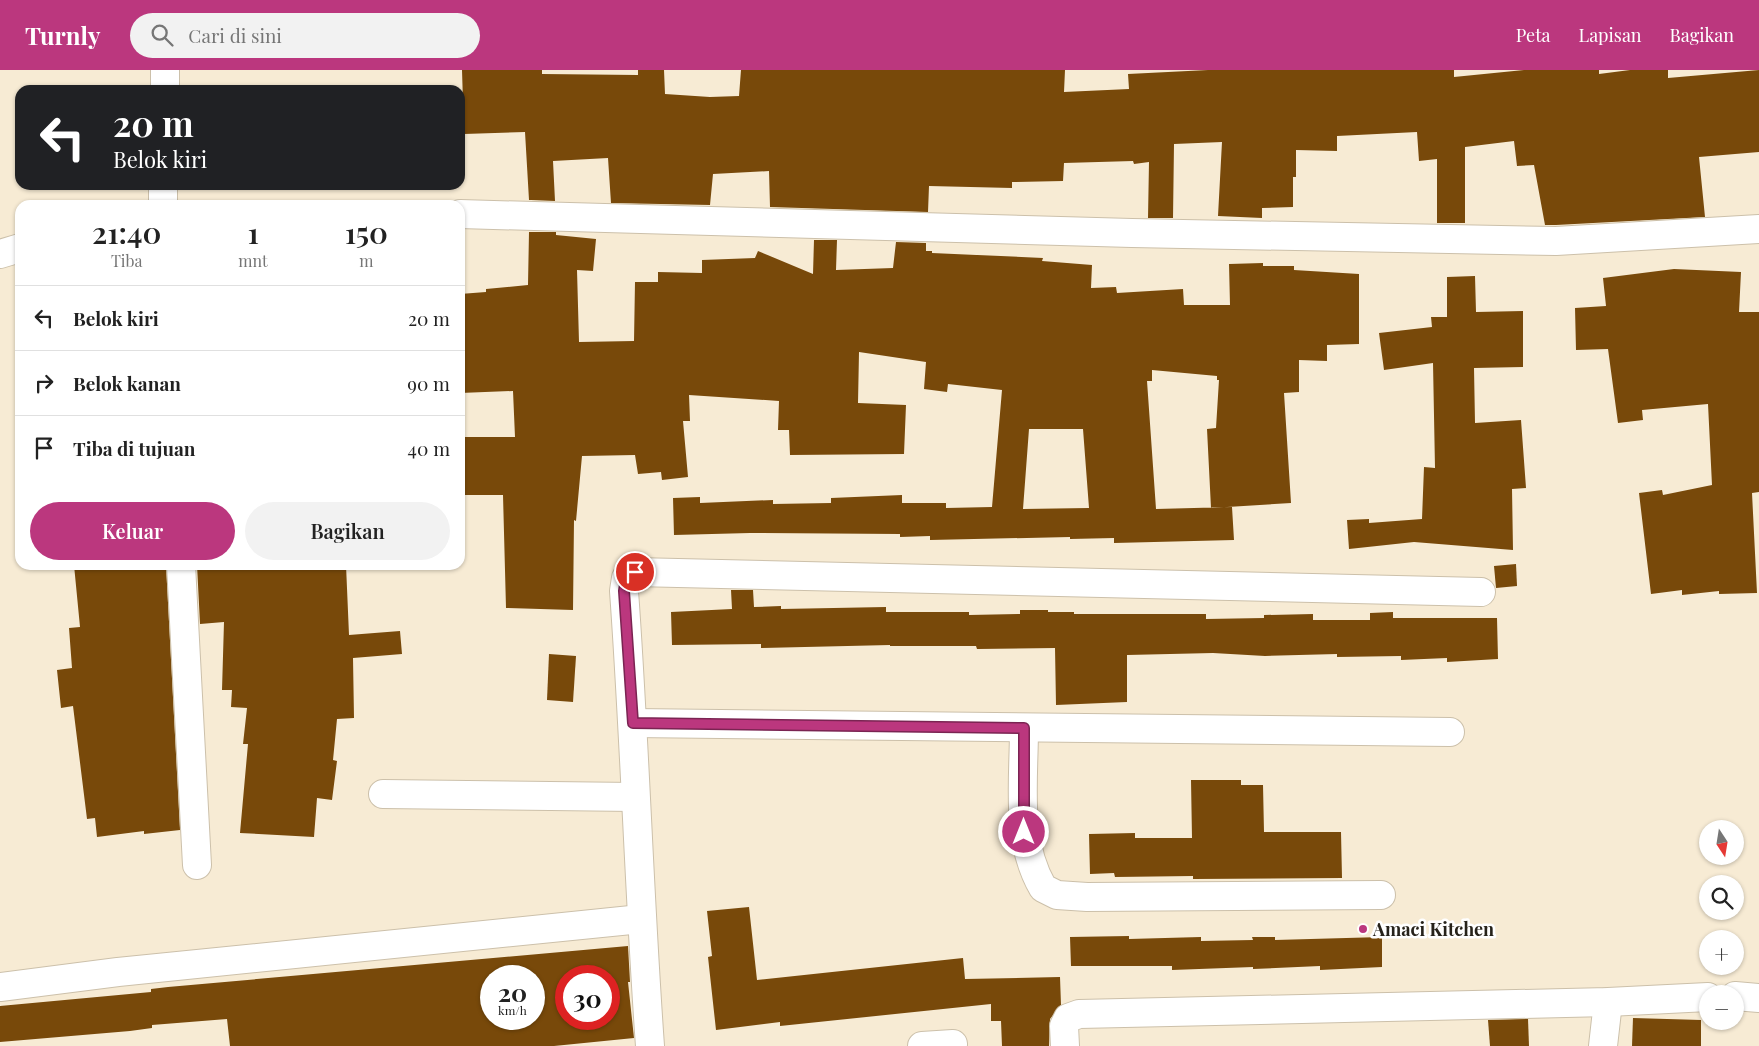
<!DOCTYPE html>
<html lang="id">
<meta charset="utf-8">
<style>
:root{--surface:#fff;--page:#f2f2f2;--text:#222;--muted:#767676;--line:#e0e0e0;--accent:#bb377e}
body{margin:0;font-family:"Playfair Display",serif;background:var(--page);color:var(--text);height:100vh;display:flex;flex-direction:column;font-size:19px;white-space:nowrap}
*{box-sizing:border-box;margin:0}
p{font-size:16px;color:var(--muted)}
.icon{flex:none;width:28px;height:28px;fill:none;stroke:currentColor;stroke-width:2;stroke-linecap:round;stroke-linejoin:round}
.map{position:relative;flex:1;overflow:hidden}
.sheet{position:absolute;left:15px;top:130px;width:450px;height:370px;display:flex;flex-direction:column;background:var(--surface);border-radius:15px;box-shadow:0 1px 4px #0004}
.sheet>*{flex:none}
.top-card{position:absolute;left:15px;top:15px;width:450px;height:105px;border-radius:15px;box-shadow:0 1px 4px #0004;background:#202124;color:#fff;overflow:hidden}
.needle{width:32px;rotate:168deg}
.controls{position:absolute;left:1699px;top:750px;display:grid;gap:10px}
.controls a{display:grid;place-items:center;width:45px;height:45px;border-radius:50%;background:var(--surface);box-shadow:0 1px 4px #0004;font-size:25px}
.speed{position:absolute;left:480px;top:895px;display:flex;gap:10px;font-size:25px;font-weight:700;text-align:center}
.speed>*{display:grid;place-content:center;width:65px;height:65px;border-radius:50%;background:var(--surface);box-shadow:0 1px 4px #0004;line-height:1}
.speed small{font-size:12px;font-weight:400}
.speed .limit{border:8px solid #d22;background:#fff;color:#111}
.pin{position:absolute;display:grid;place-items:center;width:42px;height:42px;color:#fff;margin:-21px;border:2px solid #fff;border-radius:50%;box-shadow:0 1px 5px #0007}
.me{position:absolute;width:55px;margin:-28px;rotate:0deg;stroke-linejoin:round;filter:drop-shadow(0 0 4px #0008)}
.turn{display:flex;align-items:center;gap:18px;height:105px;padding:0 15px;font-size:22px}
.turn .icon{width:65px;height:65px;stroke-width:2.5}
.turn b{display:block;font-size:35px;line-height:42px}
.eta{display:flex;justify-content:space-evenly;align-items:center;height:85px;text-align:center}
.eta b{font-size:30px;font-weight:600;line-height:35px}
.primary-button{display:flex;gap:10px;margin-top:auto;padding:10px 15px}
.primary-button a{flex:1;height:58px;border-radius:30px;background:var(--accent);color:#fff;font-size:20px;font-weight:600;line-height:58px;text-align:center}
.primary-button a+a{background:var(--page);color:var(--text)}
ul{padding:0;list-style:none}
li{display:flex;align-items:center;gap:15px;height:65px;padding:0 15px;border-top:1px solid var(--line)}
li div{flex:1}
li b{display:block;font-size:19px}
li em{font-style:normal}
header{display:flex;align-items:center;gap:30px;box-sizing:border-box;height:70px;padding:0 25px;background:var(--accent);color:#fff}
header strong{font-size:24px}
nav{display:flex;gap:28px;margin-inline-start:auto;font-size:18px}
.search{width:350px;height:45px;background:var(--page);display:flex;align-items:center;gap:12px;box-sizing:border-box;padding:0 18px;border-radius:28px;color:var(--muted);font-size:19px}
.map>svg:first-child{display:block}
.building{fill:#78490a;fill-rule:evenodd}
.lines{fill:none;stroke-linecap:round;stroke-linejoin:round}
.street-casing{stroke:#ccc0aa;stroke-width:30}
.street{stroke:#fff;stroke-width:28}
.route-casing{stroke:#7a2452;stroke-width:12}
.route{stroke:#bb377e;stroke-width:9}
.poi-dot{fill:#bb377e;stroke:#fff;stroke-width:2}
.labels{text-anchor:middle;dominant-baseline:central;stroke-width:5;stroke-linejoin:round;paint-order:stroke}
.poi-label{font-size:18px;font-weight:bold;fill:#26221a;stroke:#fff;text-anchor:start}
</style>
<header>
<strong>Turnly</strong>
<div class="search"><svg class="icon" aria-label="search" viewBox="0 0 24 24"><circle cx="10" cy="10" r="6"/><path d="M15 15l6 6"/></svg>Cari di sini</div>
<nav><a>Peta</a><a>Lapisan</a><a>Bagikan</a></nav>
</header>
<div class="map">
<svg width="1759" height="976" viewBox="0 0 1759 976">
<rect width="100%" height="100%" fill="#f7ebd4"/>
<g class="building">
<path d="M 462,0 L 542,0 L 542,4 L 638,5 L 638,0 L 664,0 L 665,24 L 710,27 L 739,26 L 741,0 L 1065,0 L 1064,22 L 1129,19 L 1128,4 L 1208,0 L 1454,0 L 1454,7 L 1524,0 L 1599,0 L 1599,4 L 1630,0 L 1668,0 L 1668,8 L 1759,0 L 1759,82 L 1699,87 L 1705,147 L 1556,155 L 1545,155 L 1534,95 L 1517,96 L 1514,71 L 1465,77 L 1465,153 L 1437,153 L 1437,89 L 1419,91 L 1417,62 L 1337,66 L 1337,81 L 1296,80 L 1296,107 L 1293,107 L 1293,137 L 1262,138 L 1262,148 L 1218,146 L 1222,72 L 1174,74 L 1173,148 L 1148,148 L 1149,92 L 1134,94 L 1133,91 L 1064,93 L 1063,111 L 1012,112 L 1012,118 L 929,116 L 928,142 L 770,137 L 769,101 L 713,104 L 710,135 L 611,133 L 608,88 L 553,91 L 555,131 L 531,130 L 529,130 L 525,62 L 464,64 Z"/>
<path d="M 529,162 L 556,162 L 556,165 L 596,169 L 593,201 L 577,200 L 579,272 L 634,271 L 635,212 L 658,212 L 658,202 L 702,203 L 702,190 L 755,188 L 758,181 L 813,204 L 814,170 L 837,170 L 836,200 L 893,198 L 896,172 L 926,173 L 926,181 L 932,181 L 932,183 L 1043,188 L 1042,191 L 1092,195 L 1091,218 L 1116,217 L 1117,223 L 1183,219 L 1184,235 L 1230,235 L 1229,194 L 1263,193 L 1263,196 L 1294,196 L 1294,200 L 1359,204 L 1359,274 L 1327,275 L 1327,291 L 1299,290 L 1299,322 L 1284,323 L 1291,433 L 1211,438 L 1207,359 L 1216,358 L 1219,310 L 1217,310 L 1217,306 L 1152,300 L 1152,311 L 1147,311 L 1156,439 L 1232,437 L 1234,470 L 1114,473 L 1114,468 L 1070,469 L 1070,467 L 930,470 L 930,466 L 900,467 L 900,464 L 750,463 L 674,465 L 673,428 L 700,427 L 700,433 L 773,430 L 773,434 L 831,433 L 831,428 L 902,425 L 902,433 L 946,433 L 946,438 L 992,437 L 1002,320 L 948,314 L 947,322 L 924,319 L 926,292 L 859,282 L 858,333 L 906,335 L 904,384 L 790,385 L 789,360 L 778,360 L 779,331 L 689,325 L 690,351 L 683,351 L 688,407 L 662,410 L 661,402 L 638,404 L 635,385 L 582,386 L 576,451 L 574,450 L 573,540 L 506,538 L 503,425 L 460,425 L 460,367 L 515,367 L 513,321 L 460,323 L 460,224 L 486,222 L 486,219 L 528,215 ZM 1029,359 L 1083,359 L 1089,438 L 1023,439 Z"/>
<path d="M 1674,199 L 1741,202 L 1739,242 L 1759,242 L 1759,422 L 1752,423 L 1757,523 L 1719,524 L 1719,521 L 1682,525 L 1682,520 L 1651,524 L 1639,423 L 1662,420 L 1663,425 L 1712,415 L 1708,334 L 1642,340 L 1643,350 L 1618,353 L 1608,279 L 1576,280 L 1575,238 L 1606,236 L 1603,208 Z"/>
<path d="M 1475,206 L 1476,242 L 1523,241 L 1523,297 L 1474,298 L 1475,353 L 1521,350 L 1526,418 L 1512,419 L 1513,480 L 1414,472 L 1349,479 L 1347,450 L 1369,449 L 1369,453 L 1422,449 L 1424,397 L 1435,398 L 1433,293 L 1384,300 L 1379,263 L 1432,257 L 1431,247 L 1447,247 L 1447,207 Z"/>
<path d="M 1516,494 L 1517,516 L 1496,518 L 1494,496 Z"/>
<path d="M 74,495 L 166,495 L 180,760 L 144,764 L 144,761 L 97,767 L 95,748 L 87,749 L 73,636 L 61,638 L 57,600 L 72,598 L 69,558 L 80,557 Z"/>
<path d="M 197,495 L 346,495 L 349,565 L 400,561 L 402,584 L 353,588 L 354,648 L 337,649 L 333,690 L 337,691 L 332,730 L 317,728 L 314,767 L 240,763 L 248,674 L 243,674 L 247,638 L 231,637 L 232,620 L 222,620 L 224,552 L 200,554 Z"/>
<path d="M 731,520 L 753,520 L 754,537 L 781,536 L 781,539 L 886,537 L 886,542 L 969,542 L 969,545 L 1020,544 L 1020,540 L 1048,540 L 1048,542 L 1074,542 L 1074,544 L 1206,544 L 1206,549 L 1264,548 L 1264,545 L 1313,544 L 1313,550 L 1370,550 L 1370,543 L 1393,542 L 1393,548 L 1497,548 L 1498,589 L 1447,592 L 1447,588 L 1401,590 L 1401,586 L 1337,587 L 1337,584 L 1265,586 L 1213,583 L 1127,585 L 1127,632 L 1056,635 L 1055,578 L 977,579 L 976,576 L 890,576 L 890,575 L 761,578 L 761,574 L 672,575 L 671,542 L 732,539 Z"/>
<path d="M 549,584 L 576,586 L 573,632 L 547,630 Z"/>
<path d="M 1191,710 L 1241,710 L 1241,715 L 1263,715 L 1264,762 L 1341,762 L 1342,808 L 1193,809 L 1193,806 L 1115,807 L 1114,803 L 1090,804 L 1089,764 L 1135,763 L 1135,768 L 1192,768 Z"/>
<path d="M 749,837 L 757,910 L 963,888 L 965,909 L 1060,907 L 1061,935 L 1050,949 L 1049,976 L 1002,976 L 1001,951 L 991,951 L 991,934 L 780,956 L 780,952 L 716,960 L 708,887 L 712,886 L 707,841 Z"/>
<path d="M 1129,866 L 1129,869 L 1201,867 L 1201,871 L 1253,870 L 1252,867 L 1275,867 L 1275,870 L 1382,867 L 1382,897 L 1320,900 L 1320,896 L 1253,899 L 1253,897 L 1172,900 L 1172,896 L 1071,896 L 1070,867 Z"/>
<path d="M 628,876 L 630,912 L 628,912 L 634,968 L 554,976 L 230,976 L 227,949 L 152,955 L 152,958 L 130,961 L 0,972 L 0,936 L 151,922 L 151,919 L 168,917 ZM 491,906 L 534,906 L 534,949 L 491,949 ZM 566,906 L 609,906 L 609,949 L 566,949 Z"/>
<path d="M 1633,948 L 1701,950 L 1701,976 L 1632,976 Z"/>
<path d="M 1528,949 L 1529,976 L 1490,976 L 1488,950 Z"/>
</g>
<g class="lines">
<g class="street-casing">
<g id="street">
<path d="M 165,20 L 165,0"/>
<path d="M 163,135 L 163,115"/>
<path d="M 460,144 L 1132,163 L 1556,171 L 1759,159"/>
<path d="M 0,184 L 20,178"/>
<path d="M 181,495 L 197,795"/>
<path d="M 633,653 L 1450,662"/>
<path d="M 1024,658 C 1024,712 1015,770 1043,818 L 1057,825 L 1087,827 L 1381,825"/>
<path d="M 383,724 L 635,727"/>
<path d="M 0,917 L 118,902 L 641,849"/>
<path d="M 1735,926 L 1759,928"/>
<path d="M 650,976 C 639,824 635,673 624,521 L 626,508 L 635,502 L 1481,522"/>
<path d="M 922,976 L 953,974"/>
<path d="M 1065,976 L 1064,956 L 1068,948 L 1079,944 L 1608,932 L 1708,927"/>
<path d="M 1603,976 L 1608,932"/>
</g>
</g>
<use href="#street" class="street"/>
</g>
<g class="lines">
<g class="route-casing">
<path id="route" d="M 635,502 L 626,508 L 624,521 L 633,653 L 1024,658 L 1024,762"/>
</g>
<use href="#route" class="route"/>
</g>
<circle class="poi-dot" cx="1363" cy="859" r="5"/>
<g class="labels">
<g class="poi-label">
<text x="1373" y="859">Amaci Kitchen</text>
</g>
</g>
</svg>
<div class="controls">
<a><svg class="needle" viewBox="-14 -14 28 28"><path d="M0-13l5 13h-10z" fill="#e53935"/><path d="M0 13l5-13h-10z" fill="#767676"/></svg></a>
<a><svg class="icon" aria-label="search" viewBox="0 0 24 24"><circle cx="10" cy="10" r="6"/><path d="M15 15l6 6"/></svg></a>
<a>+</a>
<a>−</a>
</div>
<div class="speed"><div>20<small>km/h</small></div><div class="limit">30</div></div>
<div class="pin" style="left:635px;top:502px;background:#d93025"><svg class="icon" aria-label="arrive" viewBox="0 0 24 24"><path d="M6 21V4h12l-3 4 3 4H6"/></svg></div>
<svg class="me" style="left:1024px;top:762px" viewBox="-20 -20 40 40"><circle r="17" fill="#bb377e" stroke="#fff" stroke-width="3"/><path d="M0-11L8 9 0 5-8 9z" fill="#fff"/></svg>
<div class="top-card">
<div class="turn"><svg class="icon" aria-label="left" viewBox="0 0 24 24"><path d="M17 20v-9H6M10 6l-5 5 5 5"/></svg><div><b>20 m</b>Belok kiri</div></div>
</div>
<section class="sheet">
<div class="eta">
<div><b>21:40</b><p>Tiba</p></div>
<div><b>1</b><p>mnt</p></div>
<div><b>150</b><p>m</p></div>
</div>
<ul>
<li><svg class="icon" aria-label="left" viewBox="0 0 24 24"><path d="M17 20v-9H6M10 6l-5 5 5 5"/></svg><div><b>Belok kiri</b></div><em>20 m</em></li>
<li><svg class="icon" aria-label="right" viewBox="0 0 24 24"><path d="M7 20v-9h11M14 6l5 5-5 5"/></svg><div><b>Belok kanan</b></div><em>90 m</em></li>
<li><svg class="icon" aria-label="arrive" viewBox="0 0 24 24"><path d="M6 21V4h12l-3 4 3 4H6"/></svg><div><b>Tiba di tujuan</b></div><em>40 m</em></li>
</ul>
<div class="primary-button"><a>Keluar</a><a>Bagikan</a></div>
</section>
</div>
